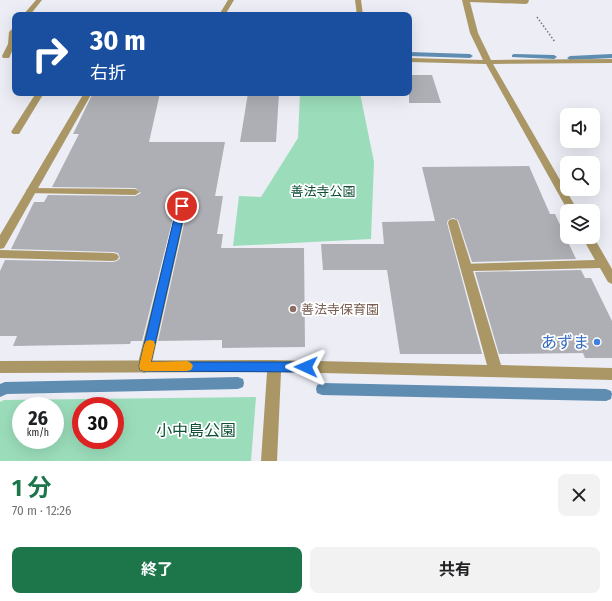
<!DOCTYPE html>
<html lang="ja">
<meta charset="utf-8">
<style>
:root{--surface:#fff;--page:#f2f2f2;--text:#202124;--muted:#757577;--accent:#1d764a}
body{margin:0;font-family:"Fira Sans Condensed","Noto Sans JP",sans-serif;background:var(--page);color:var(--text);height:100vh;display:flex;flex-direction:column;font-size:15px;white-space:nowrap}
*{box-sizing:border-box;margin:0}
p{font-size:13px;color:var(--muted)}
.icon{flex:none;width:22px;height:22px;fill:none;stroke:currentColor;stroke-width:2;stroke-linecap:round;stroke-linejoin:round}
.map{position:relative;height:461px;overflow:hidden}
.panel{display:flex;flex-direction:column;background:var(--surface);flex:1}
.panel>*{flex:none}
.hud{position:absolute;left:12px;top:12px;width:400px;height:84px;border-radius:8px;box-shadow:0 4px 16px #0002;background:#1a4fa0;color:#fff;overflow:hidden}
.fabs{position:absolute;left:560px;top:108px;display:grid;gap:8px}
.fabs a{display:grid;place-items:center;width:40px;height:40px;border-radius:8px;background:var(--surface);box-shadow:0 4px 16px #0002;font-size:20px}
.speed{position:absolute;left:12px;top:397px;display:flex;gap:8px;font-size:20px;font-weight:700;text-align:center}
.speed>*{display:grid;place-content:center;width:52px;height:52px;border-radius:50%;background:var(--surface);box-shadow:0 4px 16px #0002;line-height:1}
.speed small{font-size:10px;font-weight:400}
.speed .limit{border:6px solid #d22;background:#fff;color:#111}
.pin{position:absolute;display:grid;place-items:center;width:34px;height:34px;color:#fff;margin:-17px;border:2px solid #fff;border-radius:50%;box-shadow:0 1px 4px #0007}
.me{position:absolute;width:44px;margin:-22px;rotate:271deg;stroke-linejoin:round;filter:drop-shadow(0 0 3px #0008)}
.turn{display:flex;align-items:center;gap:14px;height:84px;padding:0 12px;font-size:18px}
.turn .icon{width:52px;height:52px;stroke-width:2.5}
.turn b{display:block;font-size:28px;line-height:34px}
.round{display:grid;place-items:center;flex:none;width:42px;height:42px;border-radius:8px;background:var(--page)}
.headline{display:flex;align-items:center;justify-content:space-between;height:68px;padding:0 12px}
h1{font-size:24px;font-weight:700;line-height:30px;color:var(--accent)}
.button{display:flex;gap:8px;margin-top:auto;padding:8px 12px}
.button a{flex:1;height:46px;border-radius:8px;background:var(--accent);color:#fff;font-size:16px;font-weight:700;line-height:46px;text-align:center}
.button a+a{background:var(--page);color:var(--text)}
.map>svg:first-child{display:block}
.green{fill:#9bddbb;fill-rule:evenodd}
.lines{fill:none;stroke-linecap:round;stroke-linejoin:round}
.stream{fill:#5f8cb1;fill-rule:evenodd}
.building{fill:#aeaeb5}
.path{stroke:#737479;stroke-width:1.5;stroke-dasharray:1.5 2;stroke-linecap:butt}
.service{fill:#aa9765;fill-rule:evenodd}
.minor{fill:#aa9765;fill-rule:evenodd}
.route{fill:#1a73e8;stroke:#114b97}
.slow{fill:#f59e0b}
.education-dot{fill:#8d6e63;stroke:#fff;stroke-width:1.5}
.shop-dot{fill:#3f7fe0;stroke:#fff;stroke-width:1.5}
.labels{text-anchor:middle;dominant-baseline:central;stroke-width:3.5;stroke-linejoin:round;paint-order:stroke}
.park-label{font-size:13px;fill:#0e4f35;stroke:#fff}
.education-label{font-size:13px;fill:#785e54;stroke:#fff;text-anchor:start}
.near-shop-label{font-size:16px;fill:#366cbe;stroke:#fff;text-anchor:end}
.near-park-label{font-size:16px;fill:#0e4f35;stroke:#fff}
</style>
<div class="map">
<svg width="612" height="461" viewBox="0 0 612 461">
<rect width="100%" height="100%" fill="#ecedf5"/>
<g class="green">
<path d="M 300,93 L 360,93 L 374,162 L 371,239 L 233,246 L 239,196 L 261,197 L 298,138 Z"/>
<path d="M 256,397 L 251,461 L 0,461 L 0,402 L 4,400 ZM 21,406 L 55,406 L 55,440 L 21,440 ZM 81,406 L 115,406 L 115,440 L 81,440 Z"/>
</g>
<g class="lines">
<g class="stream">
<path d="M 409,52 L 470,54 L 473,56 L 470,58 L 409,56 Z"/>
<path d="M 514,54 L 554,55 L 557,57 L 554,59 L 512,57 L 512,55 Z"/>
<path d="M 612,54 L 612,58 L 570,60 L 567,58 L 570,56 Z"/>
<path d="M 238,377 L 243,379 L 244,383 L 243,387 L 238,389 L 7,394 L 0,397 L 0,384 L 5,382 Z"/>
<path d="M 322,383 L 606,389 L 611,391 L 612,394 L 611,399 L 606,401 L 322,395 L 317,393 L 316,389 L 317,385 Z"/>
</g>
</g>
<g class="building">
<path d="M 409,75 L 432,75 L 441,103 L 409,103 Z"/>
<path d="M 93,93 L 160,93 L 149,142 L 225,142 L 215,196 L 223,196 L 217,234 L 223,234 L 221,248 L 304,248 L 305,347 L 222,348 L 222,340 L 158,341 L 188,206 L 186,203 L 182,202 L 178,203 L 176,206 L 142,341 L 131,341 L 130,344 L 13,346 L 17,336 L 0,336 L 0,271 L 5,260 L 113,262 L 117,261 L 120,258 L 118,253 L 113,252 L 11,249 L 34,202 L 44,202 L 48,195 L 135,196 L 141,193 L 135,188 L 52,187 L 79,134 L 73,134 Z"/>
<path d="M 248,93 L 279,93 L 276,142 L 240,142 Z"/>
<path d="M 529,166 L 550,214 L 555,214 L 576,259 L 472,262 L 458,220 L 453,218 L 448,220 L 447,223 L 482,354 L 400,354 L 387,270 L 323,270 L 321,244 L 384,244 L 382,222 L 435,221 L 422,167 Z"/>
<path d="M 581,270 L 585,278 L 591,278 L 612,321 L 612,358 L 585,358 L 583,353 L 499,354 L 475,272 Z"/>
</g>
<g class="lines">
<path class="path" d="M 537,17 L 555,42"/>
<g class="service">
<path d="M 36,93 L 44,93 L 19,134 L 13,134 L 11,132 Z"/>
<path d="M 31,188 L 135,189 L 140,192 L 135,195 L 27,193 L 26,191 L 27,189 Z"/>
<path d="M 182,203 L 186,204 L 187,206 L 151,367 L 149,371 L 144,373 L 139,371 L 137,367 L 177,206 L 178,204 Z"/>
<path d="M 453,219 L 457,220 L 458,223 L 472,267 L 470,270 L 466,271 L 462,270 L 460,267 L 448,223 L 449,220 Z"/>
<path d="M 0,250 L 113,253 L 117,254 L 119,257 L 117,260 L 113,261 L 0,258 Z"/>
</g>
<g class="minor">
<path d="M 36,0 L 42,0 L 30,15 L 23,15 Z"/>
<path d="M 228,0 L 234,0 L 225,15 L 219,15 Z"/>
<path d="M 355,0 L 361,0 L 363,15 L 357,15 Z"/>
<path d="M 462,0 L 529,0 L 528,3 L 526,4 L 470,2 L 478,33 L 491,60 L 612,59 L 612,63 L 493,64 L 578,211 L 568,211 L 486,64 L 409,62 L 409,58 L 483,60 L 470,33 Z"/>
<path d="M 15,27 L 15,45 L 9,58 L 3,58 L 2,56 L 8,44 L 9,32 L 13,28 Z"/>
<path d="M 84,93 L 92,93 L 4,248 L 0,249 L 0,235 Z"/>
<path d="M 593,236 L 612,269 L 612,284 L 608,282 L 600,268 L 473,271 L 501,365 L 612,368 L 612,380 L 281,372 L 277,461 L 261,461 L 267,372 L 0,373 L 0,361 L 274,360 L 487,365 L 460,267 L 462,264 L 595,260 L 582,237 Z"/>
</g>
</g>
<path class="route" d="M 182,203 L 186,206 L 151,362 L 306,362 L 310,363 L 311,367 L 310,370 L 306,372 L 144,371 L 140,370 L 139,366 L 177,206 Z"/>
<path class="slow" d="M 150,340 L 154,341 L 155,345 L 151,362 L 187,361 L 191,363 L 193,366 L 191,370 L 187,371 L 144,371 L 140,370 L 139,366 L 144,345 L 146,341 Z"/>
<circle class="education-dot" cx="293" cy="309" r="4"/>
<circle class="shop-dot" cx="597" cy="342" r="4"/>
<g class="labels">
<g class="park-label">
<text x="323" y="191">善法寺公園</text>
</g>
<g class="education-label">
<text x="301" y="309">善法寺保育園</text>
</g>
<g class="near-shop-label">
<text x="589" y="342">あずま</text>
</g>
<g class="near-park-label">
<text x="196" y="430">小中島公園</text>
</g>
</g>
</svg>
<div class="fabs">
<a><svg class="icon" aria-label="sound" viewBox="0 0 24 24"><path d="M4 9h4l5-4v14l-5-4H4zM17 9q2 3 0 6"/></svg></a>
<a><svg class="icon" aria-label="search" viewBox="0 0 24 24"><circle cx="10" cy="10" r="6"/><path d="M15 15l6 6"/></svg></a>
<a><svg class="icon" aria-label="layers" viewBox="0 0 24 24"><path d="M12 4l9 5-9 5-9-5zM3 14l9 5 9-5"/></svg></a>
</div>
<div class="speed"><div>26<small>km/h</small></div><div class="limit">30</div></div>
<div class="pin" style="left:182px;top:206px;background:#d93025"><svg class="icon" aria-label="arrive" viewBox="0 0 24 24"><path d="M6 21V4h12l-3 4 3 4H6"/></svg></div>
<svg class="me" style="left:306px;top:367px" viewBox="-20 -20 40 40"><path d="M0-17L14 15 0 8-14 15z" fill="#1a73e8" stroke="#fff" stroke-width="4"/></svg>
<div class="hud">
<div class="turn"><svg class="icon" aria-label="right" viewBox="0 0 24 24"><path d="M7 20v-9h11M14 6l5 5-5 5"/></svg><div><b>30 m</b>右折</div></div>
</div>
</div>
<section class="panel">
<div class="headline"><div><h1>1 分</h1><p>70 m · 12:26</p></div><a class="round"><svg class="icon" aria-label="close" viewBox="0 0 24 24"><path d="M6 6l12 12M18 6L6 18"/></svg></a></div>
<div class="button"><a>終了</a><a>共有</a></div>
</section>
